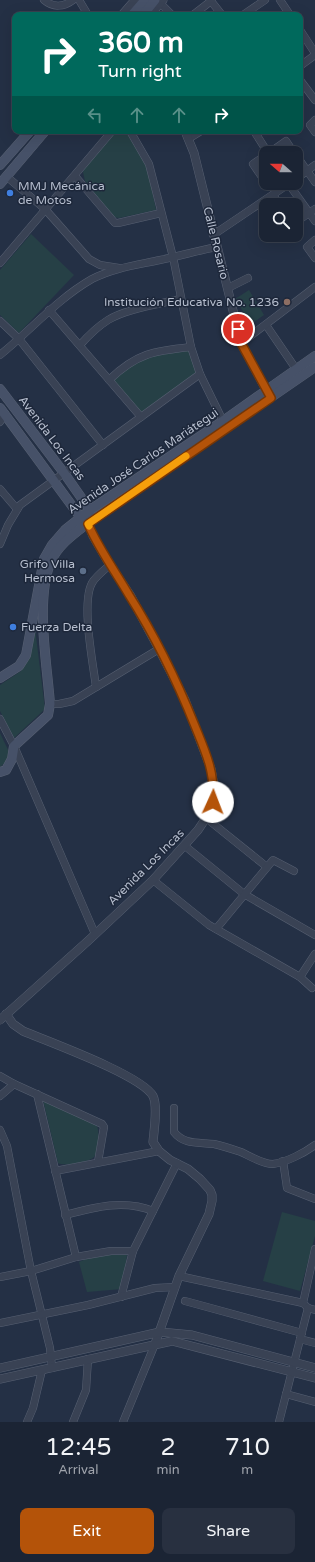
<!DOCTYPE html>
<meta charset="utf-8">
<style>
:root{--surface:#1b2434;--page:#283040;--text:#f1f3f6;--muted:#a0a4ac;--line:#39414f;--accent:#b45309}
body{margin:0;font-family:"Varela Round",sans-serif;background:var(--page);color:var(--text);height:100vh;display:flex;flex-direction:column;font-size:15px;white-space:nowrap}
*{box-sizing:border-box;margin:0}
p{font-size:13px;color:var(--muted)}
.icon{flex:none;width:22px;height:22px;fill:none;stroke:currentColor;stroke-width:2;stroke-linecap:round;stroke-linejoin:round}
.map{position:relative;height:1422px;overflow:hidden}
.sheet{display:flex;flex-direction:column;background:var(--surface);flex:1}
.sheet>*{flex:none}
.top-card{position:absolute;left:12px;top:12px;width:291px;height:122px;border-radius:8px;box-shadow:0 4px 16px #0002,0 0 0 1px var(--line);background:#00695c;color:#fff;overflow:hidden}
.needle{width:26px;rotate:290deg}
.controls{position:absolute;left:259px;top:146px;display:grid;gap:8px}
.controls a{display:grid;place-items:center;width:44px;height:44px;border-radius:8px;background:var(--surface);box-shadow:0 4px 16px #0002,0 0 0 1px var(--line);font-size:20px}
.pin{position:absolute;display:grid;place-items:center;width:34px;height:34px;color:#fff;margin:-17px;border:2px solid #fff;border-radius:50%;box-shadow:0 1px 4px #0007}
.me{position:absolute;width:44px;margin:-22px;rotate:2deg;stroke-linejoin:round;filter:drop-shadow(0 0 3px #0008)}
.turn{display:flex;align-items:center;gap:14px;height:84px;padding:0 20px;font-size:18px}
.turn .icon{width:52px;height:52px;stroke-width:2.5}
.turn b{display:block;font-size:28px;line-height:34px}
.lanes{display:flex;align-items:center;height:38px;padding:0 20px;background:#0003;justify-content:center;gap:20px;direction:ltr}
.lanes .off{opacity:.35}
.eta{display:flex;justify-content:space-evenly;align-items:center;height:68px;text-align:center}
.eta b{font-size:24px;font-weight:600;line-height:28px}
.button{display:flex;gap:8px;margin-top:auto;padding:8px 20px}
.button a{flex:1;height:46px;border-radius:8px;background:var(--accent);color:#fff;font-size:16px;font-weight:600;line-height:46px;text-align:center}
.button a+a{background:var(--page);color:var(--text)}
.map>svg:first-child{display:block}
.green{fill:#264046}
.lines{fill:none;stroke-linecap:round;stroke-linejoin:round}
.minor-casing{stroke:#576072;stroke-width:8}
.tertiary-casing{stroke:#576072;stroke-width:9}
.secondary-casing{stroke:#576072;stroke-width:10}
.minor{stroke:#394254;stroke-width:7}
.tertiary{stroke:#394254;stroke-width:8}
.secondary{stroke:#465168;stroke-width:9}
.route-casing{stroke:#753606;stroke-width:10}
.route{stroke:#b45309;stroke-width:7}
.slow{stroke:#f59e0b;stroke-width:7}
.shop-dot{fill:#3f7fe0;stroke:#1d273a;stroke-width:1.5}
.education-dot{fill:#8d6e63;stroke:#1d273a;stroke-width:1.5}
.service-dot{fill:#5c6f8a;stroke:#1d273a;stroke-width:1.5}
.labels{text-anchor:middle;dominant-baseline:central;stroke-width:3;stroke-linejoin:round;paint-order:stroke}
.poi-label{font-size:12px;fill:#b6bece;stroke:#1d273a;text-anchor:start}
.street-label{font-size:12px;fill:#b6bece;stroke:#1d273a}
</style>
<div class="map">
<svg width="315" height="1422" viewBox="0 0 315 1422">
<rect width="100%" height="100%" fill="#243045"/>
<g class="green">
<path d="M 116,131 L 128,131 L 147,165 L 156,210 L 119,218 L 113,217 L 85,181 L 83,172 L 85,168 Z"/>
<path d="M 31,234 L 74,275 L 19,333 L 0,315 L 0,270 Z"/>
<path d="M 249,290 L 264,315 L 251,324 L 235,299 Z"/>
<path d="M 190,349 L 197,375 L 141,415 L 113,381 L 127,367 L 150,356 Z"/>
<path d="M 35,628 L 45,709 L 14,738 L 0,711 L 0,685 L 21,671 L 25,663 Z"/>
<path d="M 0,733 L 10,754 L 5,763 L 0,767 Z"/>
<path d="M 43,1100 L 96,1124 C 100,1130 100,1152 94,1157 C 89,1162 64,1167 58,1163 Z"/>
<path d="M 282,1212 L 315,1221 L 315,1236 L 300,1291 L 263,1281 Z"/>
<path d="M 105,1254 L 125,1254 L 127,1255 L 122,1289 L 87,1292 L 79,1262 L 88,1258 Z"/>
</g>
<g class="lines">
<g class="minor-casing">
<g id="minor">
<path d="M 44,0 C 53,8 64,7 73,0"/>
<path d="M 79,0 L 88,15"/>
<path d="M 280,0 L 290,15"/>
<path d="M 160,3 L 172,15"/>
<path d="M 193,15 L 211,1 L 222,15"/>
<path d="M 243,15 L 265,0"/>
<path d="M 300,30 L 315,53"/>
<path d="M 300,66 L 315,55"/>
<path d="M 300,80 L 315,100"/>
<path d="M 315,120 L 310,125 L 315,132"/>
<path d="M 130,131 L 149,164 L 173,257 L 191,347 L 200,374 L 223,421"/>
<path d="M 254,131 L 268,153"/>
<path d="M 188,139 L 201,131"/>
<path d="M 269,153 L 286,141 L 294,153"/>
<path d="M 296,155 L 315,182"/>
<path d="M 6,176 L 45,209 L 89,259 L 100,265 L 119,268"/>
<path d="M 75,176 L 115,223 L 118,223 L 161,213"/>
<path d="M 296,179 L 315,165"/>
<path d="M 264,180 L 253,164 L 266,155"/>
<path d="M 288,183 L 315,221"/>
<path d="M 273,195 L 280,205"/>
<path d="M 296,222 L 315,209"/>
<path d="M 213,235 L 290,183"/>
<path d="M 315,240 L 307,247 L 315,258"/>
<path d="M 0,263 L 112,131"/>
<path d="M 228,288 L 248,278"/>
<path d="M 49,310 L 141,417"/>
<path d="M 0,321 L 19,339 L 103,445"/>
<path d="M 266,325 L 296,369"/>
<path d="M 241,343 L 315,287"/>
<path d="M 80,345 C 88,336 97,327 108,320 C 125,309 160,304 180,299"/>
<path d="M 0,355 C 31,330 57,299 92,279 C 113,268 137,265 160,260 C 179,256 197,251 216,247"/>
<path d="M 109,380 C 137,353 154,351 191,347"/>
<path d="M 0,422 L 5,414"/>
<path d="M 0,489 L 17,509"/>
<path d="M 0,544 L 8,525 L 20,505 L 200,374"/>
<path d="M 96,687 C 93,663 81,603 92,583 C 96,576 104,570 110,565"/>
<path d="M 50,704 L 59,704 L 73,701 L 159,649"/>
<path d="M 0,719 L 14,746 L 95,934"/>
<path d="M 206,818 L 267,867"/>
<path d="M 185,846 L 244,894 L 315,935"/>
<path d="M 153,880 L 209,925 L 300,977 L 312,988"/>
<path d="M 216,929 L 273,860 L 294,871"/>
<path d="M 300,977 L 315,954"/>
<path d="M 0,1076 L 14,1084 L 102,1124 L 104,1127 L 98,1162"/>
<path d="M 37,1094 L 76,1257"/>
<path d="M 0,1096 L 14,1084"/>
<path d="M 174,1108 L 174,1132 C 184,1145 199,1142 214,1144 C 223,1146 232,1149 241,1152 C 250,1156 262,1164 273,1164 C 287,1162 304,1153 315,1145"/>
<path d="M 0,1130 L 7,1146 L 31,1271 L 50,1348 L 52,1368"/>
<path d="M 283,1161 L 287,1188 L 315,1199"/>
<path d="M 55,1171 L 159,1151"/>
<path d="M 65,1215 C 95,1207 124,1199 153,1211"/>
<path d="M 315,1249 L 303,1303 L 308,1308 L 315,1310"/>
<path d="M 179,1276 L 303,1303"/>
<path d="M 0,1277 L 31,1271 L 76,1257 L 111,1251 L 133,1251"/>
<path d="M 121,1297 L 133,1251 L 177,1163"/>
<path d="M 185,1301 L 302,1333"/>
<path d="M 0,1323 L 88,1305 L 155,1288 L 175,1287"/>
<path d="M 300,1339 L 315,1343"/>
<path d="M 286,1394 L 315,1402"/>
<path d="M 27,1422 L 33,1408 L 42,1370"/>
<path d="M 73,1422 L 86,1390 L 88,1359"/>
<path d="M 123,1422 L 155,1344"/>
<path d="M 279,1422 L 308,1308"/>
</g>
</g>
<g class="tertiary-casing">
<g id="tertiary">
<path d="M 122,15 L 135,0"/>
<path d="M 150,15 L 163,0"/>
<path d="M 185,131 L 194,153 L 241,343 L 269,395"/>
<path d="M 6,1014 L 13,1024 L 23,1031 C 49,1042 141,1075 153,1096 C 158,1106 154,1130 153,1142 L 159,1151 L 170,1160 L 188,1169 L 200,1179 L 210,1190 L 212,1195 L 212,1201 L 209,1214 L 179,1276 L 155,1344"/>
<path d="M 0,1020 L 89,940 L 153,880 L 198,830 L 206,818 L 213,802 L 214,786 L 211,769 L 185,700 L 159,649 L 130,595 L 110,565 L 93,536 L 88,523 L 83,520"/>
<path d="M 0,1368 L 160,1332 L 192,1335 L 315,1368"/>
<path d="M 0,1379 L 172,1341 L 315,1378"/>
</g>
</g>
<g class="secondary-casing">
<g id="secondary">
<path d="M 132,15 L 145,0"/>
<path d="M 143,15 L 155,0"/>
<path d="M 0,165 L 30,131"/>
<path d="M 0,184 L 45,131"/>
<path d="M 0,389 L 64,473 L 90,510 L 89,514"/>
<path d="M 0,408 L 81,518"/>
<path d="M 0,678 L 19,666 L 26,655 L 44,559 L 52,545 L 65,530 L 90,510 L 223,421 L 315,356"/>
<path d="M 0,772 L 6,770 L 12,759 L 14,746 L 48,715 L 50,704 C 47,663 35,599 51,561 C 59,544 74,534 88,523 L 315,367"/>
</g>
</g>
<use href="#minor" class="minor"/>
<use href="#tertiary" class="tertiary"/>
<use href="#secondary" class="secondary"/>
</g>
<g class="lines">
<g class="route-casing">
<path id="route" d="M 213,802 C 215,772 206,753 195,726 C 177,681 155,636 129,595 C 115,571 99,549 88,524 L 271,398 L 241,343 L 238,329"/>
</g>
<use href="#route" class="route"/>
<path class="slow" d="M 89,526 L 88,524 L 186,456"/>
</g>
<g class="shop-dot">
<circle cx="10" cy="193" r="4"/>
<circle cx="13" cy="627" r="4"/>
</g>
<circle class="education-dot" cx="287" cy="302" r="4"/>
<circle class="service-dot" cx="83" cy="571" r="4"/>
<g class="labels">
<g class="poi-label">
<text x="18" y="186">MMJ Mecánica<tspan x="18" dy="14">de Motos</tspan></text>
<text x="279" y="302" text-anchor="end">Institución Educativa No. 1236</text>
<text x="75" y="564" text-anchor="end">Grifo Villa<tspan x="75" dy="14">Hermosa</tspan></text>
<text x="21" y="627">Fuerza Delta</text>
</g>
<g class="street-label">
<text transform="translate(216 243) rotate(76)">Calle Rosario</text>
<text transform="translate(52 438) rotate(53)">Avenida Los Incas</text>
<text transform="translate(143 461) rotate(-34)">Avenida José Carlos Mariátegui</text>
<text transform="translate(146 867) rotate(-45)">Avenida Los Incas</text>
</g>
</g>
</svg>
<div class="controls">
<a><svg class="needle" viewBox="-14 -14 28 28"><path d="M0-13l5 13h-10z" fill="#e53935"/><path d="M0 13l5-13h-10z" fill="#a0a4ac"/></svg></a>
<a><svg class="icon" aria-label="search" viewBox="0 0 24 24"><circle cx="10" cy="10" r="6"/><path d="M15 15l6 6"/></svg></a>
</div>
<div class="pin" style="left:238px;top:329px;background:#d93025"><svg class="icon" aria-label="arrive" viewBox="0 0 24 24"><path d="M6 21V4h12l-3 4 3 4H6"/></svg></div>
<svg class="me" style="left:213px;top:802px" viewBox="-20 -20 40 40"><circle r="19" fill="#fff"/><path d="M0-13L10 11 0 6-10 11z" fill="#b45309"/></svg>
<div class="top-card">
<div class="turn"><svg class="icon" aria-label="right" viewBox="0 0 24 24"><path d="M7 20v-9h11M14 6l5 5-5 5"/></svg><div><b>360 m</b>Turn right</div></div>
<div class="lanes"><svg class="icon off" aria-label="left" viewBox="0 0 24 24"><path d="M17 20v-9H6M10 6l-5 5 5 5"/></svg><svg class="icon off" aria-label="ahead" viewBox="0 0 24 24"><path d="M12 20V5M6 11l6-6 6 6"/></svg><svg class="icon off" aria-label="ahead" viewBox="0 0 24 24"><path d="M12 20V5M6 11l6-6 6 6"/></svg><svg class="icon" aria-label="right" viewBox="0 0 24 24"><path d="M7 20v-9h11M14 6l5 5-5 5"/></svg></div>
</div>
</div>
<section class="sheet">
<div class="eta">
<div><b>12:45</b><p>Arrival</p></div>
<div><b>2</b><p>min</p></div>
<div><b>710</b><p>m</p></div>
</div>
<div class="button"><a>Exit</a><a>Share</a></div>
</section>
